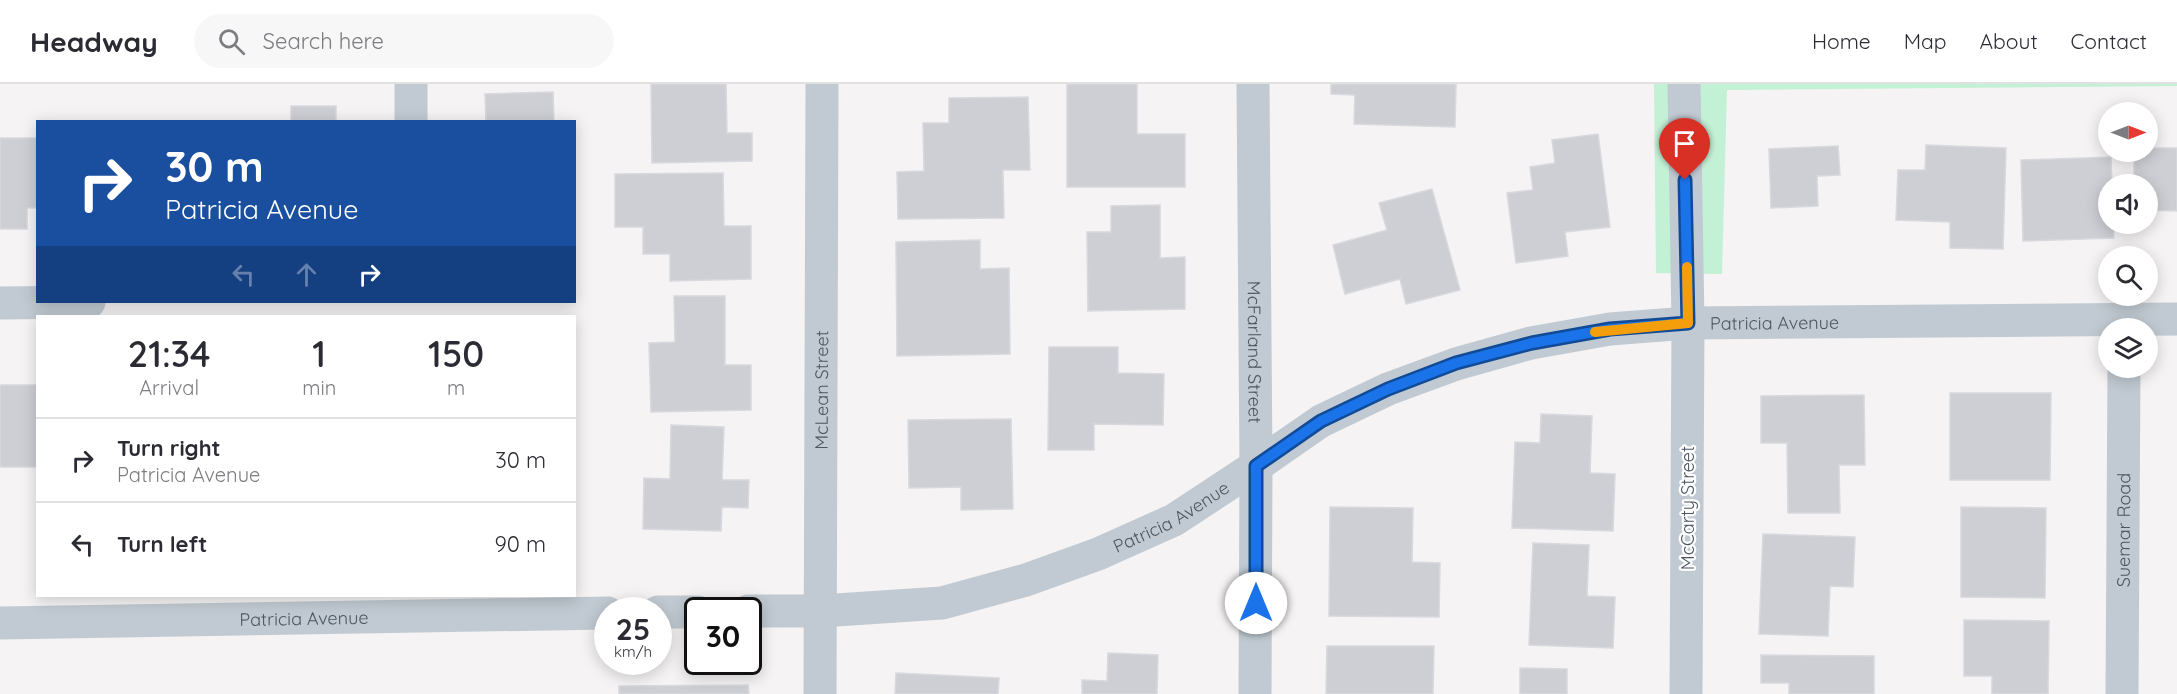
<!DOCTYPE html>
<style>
:root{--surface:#fff;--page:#f7f7f7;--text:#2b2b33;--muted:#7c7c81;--line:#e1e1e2}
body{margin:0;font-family:Quicksand,sans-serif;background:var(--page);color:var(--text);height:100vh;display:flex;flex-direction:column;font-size:22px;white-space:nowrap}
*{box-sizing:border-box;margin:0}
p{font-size:20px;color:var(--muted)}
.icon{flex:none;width:33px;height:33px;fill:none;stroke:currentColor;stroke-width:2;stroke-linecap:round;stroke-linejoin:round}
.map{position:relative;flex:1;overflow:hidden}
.sheet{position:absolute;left:36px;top:231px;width:540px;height:282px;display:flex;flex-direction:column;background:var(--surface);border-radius:0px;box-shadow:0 3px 15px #0003}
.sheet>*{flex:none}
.hud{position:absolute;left:36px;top:36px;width:540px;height:183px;border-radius:0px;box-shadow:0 3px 15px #0003;background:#1a4fa0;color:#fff;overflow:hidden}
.needle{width:39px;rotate:90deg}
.controls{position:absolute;left:2098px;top:18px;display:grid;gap:12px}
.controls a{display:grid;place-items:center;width:60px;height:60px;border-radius:50%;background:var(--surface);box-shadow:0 3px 15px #0003;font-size:30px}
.speed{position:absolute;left:594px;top:513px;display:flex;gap:12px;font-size:30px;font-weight:700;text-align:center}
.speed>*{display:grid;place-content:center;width:78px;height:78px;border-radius:50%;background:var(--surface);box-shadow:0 3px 15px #0003;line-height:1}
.speed small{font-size:15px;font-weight:400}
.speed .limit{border:3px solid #111;border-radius:9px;background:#fff;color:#111}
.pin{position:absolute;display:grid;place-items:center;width:51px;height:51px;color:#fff;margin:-62px -26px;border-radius:50% 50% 50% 0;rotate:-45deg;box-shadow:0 0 6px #0007}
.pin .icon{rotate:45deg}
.me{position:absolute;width:66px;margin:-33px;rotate:0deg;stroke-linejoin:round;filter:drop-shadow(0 0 4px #0008)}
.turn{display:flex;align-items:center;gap:21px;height:126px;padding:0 30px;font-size:27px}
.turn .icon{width:78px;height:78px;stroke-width:2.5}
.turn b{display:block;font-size:42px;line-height:51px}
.lanes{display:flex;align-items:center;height:57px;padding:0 30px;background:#0003;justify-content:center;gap:30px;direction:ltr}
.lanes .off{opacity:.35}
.eta{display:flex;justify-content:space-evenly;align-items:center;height:102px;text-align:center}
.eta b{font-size:36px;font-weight:600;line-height:42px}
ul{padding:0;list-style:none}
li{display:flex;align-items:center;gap:18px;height:84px;padding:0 30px;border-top:2px solid var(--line)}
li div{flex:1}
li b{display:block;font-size:22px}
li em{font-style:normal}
header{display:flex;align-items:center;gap:36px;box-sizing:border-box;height:84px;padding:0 30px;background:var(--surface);border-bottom:2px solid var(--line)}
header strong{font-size:28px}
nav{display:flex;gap:33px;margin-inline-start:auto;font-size:21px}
.search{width:420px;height:54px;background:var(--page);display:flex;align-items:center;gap:15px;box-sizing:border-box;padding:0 21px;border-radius:33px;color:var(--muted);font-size:22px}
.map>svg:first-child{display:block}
.green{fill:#c3f1d5}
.building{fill:#cdcfd5;stroke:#d7d9de;stroke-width:1.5}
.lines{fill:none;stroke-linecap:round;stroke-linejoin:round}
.minor{stroke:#c1cad2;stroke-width:33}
.route-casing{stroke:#114b97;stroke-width:15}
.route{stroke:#1a73e8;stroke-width:10}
.slow{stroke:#f59e0b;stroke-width:10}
.labels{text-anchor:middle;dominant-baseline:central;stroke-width:4.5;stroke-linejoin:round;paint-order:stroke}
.street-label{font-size:18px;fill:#4a5661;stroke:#fff}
</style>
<header>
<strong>Headway</strong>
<div class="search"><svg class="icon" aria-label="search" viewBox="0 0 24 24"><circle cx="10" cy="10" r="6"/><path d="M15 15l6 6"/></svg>Search here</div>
<nav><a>Home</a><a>Map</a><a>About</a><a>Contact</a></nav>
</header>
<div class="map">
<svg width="2177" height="610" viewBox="0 0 2177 610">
<rect width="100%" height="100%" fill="#f5f3f3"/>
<path class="green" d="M 1654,0 L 2177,0 L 2177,2 L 1727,6 L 1722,190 L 1656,189 Z"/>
<g class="building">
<path d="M 651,0 L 726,0 L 727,49 L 752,49 L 752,77 L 652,79 Z"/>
<path d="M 1067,0 L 1137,0 L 1137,50 L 1185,50 L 1185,103 L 1067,103 Z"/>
<path d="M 1331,0 L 1456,0 L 1455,43 L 1354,40 L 1355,11 L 1331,10 Z"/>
<path d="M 553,8 L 554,38 L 486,38 L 485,10 Z"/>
<path d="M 1028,13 L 1030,86 L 1003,86 L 1004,134 L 898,135 L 897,88 L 924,87 L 923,39 L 949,39 L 949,14 Z"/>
<rect x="291" y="22" width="45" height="16"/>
<path d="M 1598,50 L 1610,143 L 1565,148 L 1568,172 L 1516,179 L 1507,109 L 1533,106 L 1530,83 L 1555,79 L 1552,56 Z"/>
<path d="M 0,54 L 38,54 L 38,124 L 27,124 L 27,145 L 0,145 Z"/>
<path d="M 1926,61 L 2006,64 L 2003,165 L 1950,164 L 1950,138 L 1896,136 L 1898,86 L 1925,86 Z"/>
<path d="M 1838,62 L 1840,91 L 1817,92 L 1818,122 L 1771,124 L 1769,65 Z"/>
<path d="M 2148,64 L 2177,64 L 2177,127 L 2148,126 L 2148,100 L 2134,100 L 2134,68 L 2148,68 Z"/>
<path d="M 2111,73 L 2112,100 L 2109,100 L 2109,140 L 2113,140 L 2114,154 L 2023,157 L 2021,76 Z"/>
<path d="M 723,89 L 724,142 L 751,142 L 751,195 L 670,197 L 670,170 L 643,170 L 643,143 L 615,143 L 615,90 Z"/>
<path d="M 1432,105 L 1460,206 L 1406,220 L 1400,195 L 1345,210 L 1333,161 L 1387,146 L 1379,119 Z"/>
<path d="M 1160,121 L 1160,174 L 1185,173 L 1185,225 L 1088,227 L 1087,148 L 1111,148 L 1111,122 Z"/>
<path d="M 980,156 L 980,185 L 1009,184 L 1010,270 L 897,272 L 896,158 Z"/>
<path d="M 674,212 L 725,212 L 725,281 L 751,281 L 751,326 L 651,328 L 649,259 L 675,258 Z"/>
<path d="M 1049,263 L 1118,263 L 1118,289 L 1164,290 L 1163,341 L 1094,340 L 1094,366 L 1048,366 Z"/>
<rect x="0" y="301" width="38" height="82"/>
<path d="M 1950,309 L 2051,309 L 2050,396 L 1950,396 Z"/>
<path d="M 1864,311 L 1865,381 L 1839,381 L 1840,429 L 1788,429 L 1787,359 L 1761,359 L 1761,312 Z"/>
<path d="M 1541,330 L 1592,332 L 1590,389 L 1615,390 L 1613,447 L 1512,444 L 1515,358 L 1540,359 Z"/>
<path d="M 1011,335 L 1013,425 L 961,426 L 961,403 L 909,404 L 908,336 Z"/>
<path d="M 671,341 L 724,343 L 722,396 L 749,396 L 748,424 L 722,423 L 721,447 L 643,445 L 644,394 L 670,395 Z"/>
<path d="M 1330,423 L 1413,424 L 1412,478 L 1440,479 L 1439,533 L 1329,532 Z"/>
<path d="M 1961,423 L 2046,424 L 2045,514 L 1961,513 Z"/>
<path d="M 1763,450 L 1855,453 L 1853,503 L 1830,502 L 1828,552 L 1759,550 Z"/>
<path d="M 1533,459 L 1589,461 L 1587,512 L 1615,513 L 1613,564 L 1529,561 Z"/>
<path d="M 1964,536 L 2049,537 L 2048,610 L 1992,610 L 1992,592 L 1964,592 Z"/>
<path d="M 1327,562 L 1434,562 L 1433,610 L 1326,610 Z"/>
<path d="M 1108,569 L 1158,571 L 1157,610 L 1082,610 L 1082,596 L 1107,597 Z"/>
<path d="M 1761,571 L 1874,572 L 1874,610 L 1789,610 L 1789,599 L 1761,599 Z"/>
<path d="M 1520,584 L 1567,585 L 1567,610 L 1520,610 Z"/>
<path d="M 896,589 L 999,594 L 998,610 L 895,610 Z"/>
<path d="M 748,601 L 749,610 L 619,610 L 619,602 Z"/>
</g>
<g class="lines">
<g class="minor">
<path d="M 411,0 L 411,38"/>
<path id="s1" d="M 1253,0 L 1256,382 L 1255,610"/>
<path d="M 1684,0 L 1688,239 L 1686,610"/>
<path d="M 0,219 L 89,218"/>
<path id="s2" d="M 748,527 L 821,527 L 942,519 L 1026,496 L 1098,470 L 1174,436 L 1256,382 L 1321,337 L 1388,305 L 1456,280 L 1531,259 L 1610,245 L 1688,239 L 2177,235"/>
<path d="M 658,528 L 698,528"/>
<path id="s3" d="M 0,539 L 608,529"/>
<path id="s4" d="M 820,610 L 822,0"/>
<path id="s5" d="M 2122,610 L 2124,284"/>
</g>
</g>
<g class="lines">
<g class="route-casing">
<path id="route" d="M 1256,519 L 1256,382 L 1321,337 L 1388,305 L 1456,279 L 1532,259 L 1610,245 L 1688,239 L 1685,96"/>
</g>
<use href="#route" class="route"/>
<path class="slow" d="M 1595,248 L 1688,239 L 1687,183"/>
</g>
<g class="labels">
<g class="street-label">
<text stroke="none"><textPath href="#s2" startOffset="1088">Patricia Avenue</textPath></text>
<text stroke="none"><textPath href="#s1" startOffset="268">McFarland Street</textPath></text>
<text stroke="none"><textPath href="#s4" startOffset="304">McLean Street</textPath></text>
<text transform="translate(1687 424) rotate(-90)">McCarty Street</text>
<text stroke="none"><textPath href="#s2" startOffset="440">Patricia Avenue</textPath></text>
<text stroke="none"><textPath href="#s5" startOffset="164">Suemar Road</textPath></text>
<text stroke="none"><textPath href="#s3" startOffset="304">Patricia Avenue</textPath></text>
</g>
</g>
</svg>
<div class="controls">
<a><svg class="needle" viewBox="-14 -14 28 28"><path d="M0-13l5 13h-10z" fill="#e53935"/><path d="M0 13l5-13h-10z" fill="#7c7c81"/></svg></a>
<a><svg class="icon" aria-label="sound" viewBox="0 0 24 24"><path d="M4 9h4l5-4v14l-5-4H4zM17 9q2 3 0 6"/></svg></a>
<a><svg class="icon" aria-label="search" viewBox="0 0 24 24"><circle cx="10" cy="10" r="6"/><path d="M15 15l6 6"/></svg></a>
<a><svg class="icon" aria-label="layers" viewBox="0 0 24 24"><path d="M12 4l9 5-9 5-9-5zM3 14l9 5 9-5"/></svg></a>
</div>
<div class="speed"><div>25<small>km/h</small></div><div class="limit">30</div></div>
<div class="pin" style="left:1685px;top:96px;background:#d93025"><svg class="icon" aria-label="arrive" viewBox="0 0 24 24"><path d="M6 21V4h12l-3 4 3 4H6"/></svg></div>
<svg class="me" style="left:1256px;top:519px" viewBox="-20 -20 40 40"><circle r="19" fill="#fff"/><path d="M0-13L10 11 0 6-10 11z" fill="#1a73e8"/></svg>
<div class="hud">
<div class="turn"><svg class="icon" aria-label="right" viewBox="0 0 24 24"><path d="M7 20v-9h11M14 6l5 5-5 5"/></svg><div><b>30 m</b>Patricia Avenue</div></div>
<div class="lanes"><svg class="icon off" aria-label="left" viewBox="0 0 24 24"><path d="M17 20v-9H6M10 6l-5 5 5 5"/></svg><svg class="icon off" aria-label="ahead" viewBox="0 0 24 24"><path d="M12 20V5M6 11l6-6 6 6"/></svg><svg class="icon" aria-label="right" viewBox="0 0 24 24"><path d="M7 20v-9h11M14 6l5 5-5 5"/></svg></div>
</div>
<section class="sheet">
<div class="eta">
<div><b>21:34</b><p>Arrival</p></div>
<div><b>1</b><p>min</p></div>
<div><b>150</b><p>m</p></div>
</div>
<ul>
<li><svg class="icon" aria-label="right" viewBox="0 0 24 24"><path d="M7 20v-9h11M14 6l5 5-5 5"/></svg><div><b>Turn right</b><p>Patricia Avenue</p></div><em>30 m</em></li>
<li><svg class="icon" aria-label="left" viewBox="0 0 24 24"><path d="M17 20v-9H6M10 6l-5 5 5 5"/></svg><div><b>Turn left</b></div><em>90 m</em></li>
</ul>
</section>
</div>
